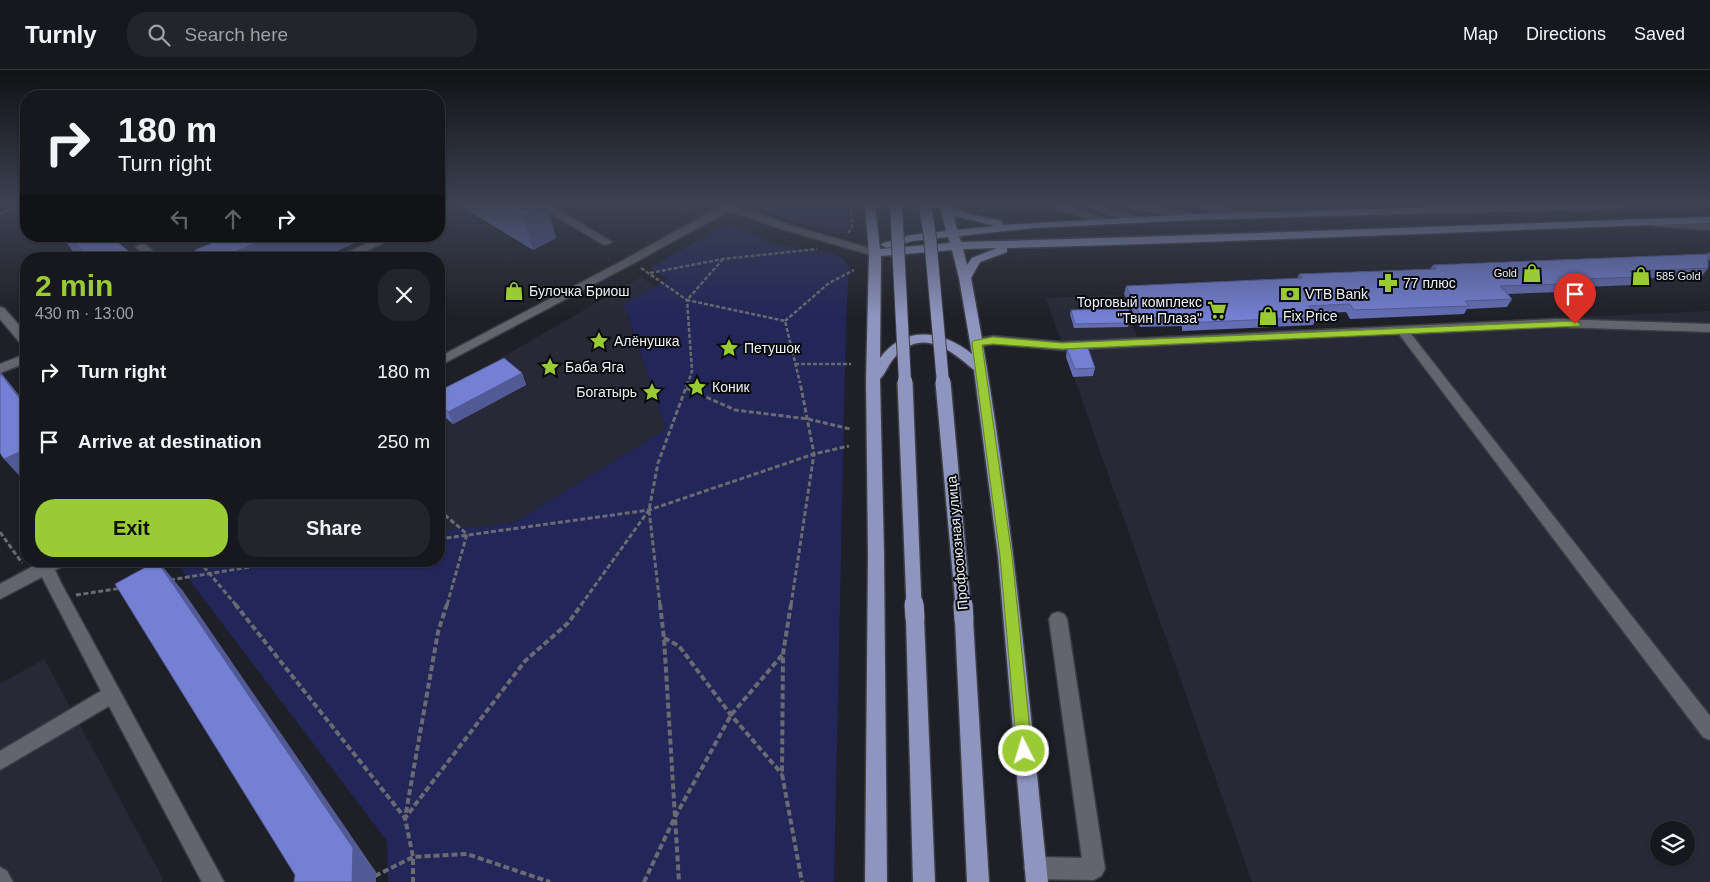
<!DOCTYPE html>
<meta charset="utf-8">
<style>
:root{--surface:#17181d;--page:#24252a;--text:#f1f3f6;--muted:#9ea0a4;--line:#36373b;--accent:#9acb34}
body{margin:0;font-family:Helvetica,sans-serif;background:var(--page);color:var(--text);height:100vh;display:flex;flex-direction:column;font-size:19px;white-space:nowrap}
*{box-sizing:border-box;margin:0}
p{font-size:16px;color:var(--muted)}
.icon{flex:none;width:28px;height:28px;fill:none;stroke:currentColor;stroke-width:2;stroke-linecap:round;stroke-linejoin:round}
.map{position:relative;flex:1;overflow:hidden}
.panel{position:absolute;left:20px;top:182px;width:425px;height:315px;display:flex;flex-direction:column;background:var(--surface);border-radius:20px;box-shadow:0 1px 4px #0004,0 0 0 1px var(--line)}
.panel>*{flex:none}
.guide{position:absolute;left:20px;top:20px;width:425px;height:152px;border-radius:20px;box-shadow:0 1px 4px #0004,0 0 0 1px var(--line);background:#17181d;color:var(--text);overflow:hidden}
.tools{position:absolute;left:1650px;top:751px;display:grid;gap:10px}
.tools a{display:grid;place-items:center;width:45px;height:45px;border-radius:50%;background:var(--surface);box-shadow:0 1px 4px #0004,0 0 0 1px var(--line);font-size:25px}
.pin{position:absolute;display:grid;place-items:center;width:42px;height:42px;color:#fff;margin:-51px -21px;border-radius:50% 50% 50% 0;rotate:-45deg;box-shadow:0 0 5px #0007}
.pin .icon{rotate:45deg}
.me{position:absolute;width:55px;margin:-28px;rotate:355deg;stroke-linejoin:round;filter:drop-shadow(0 0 4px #0008)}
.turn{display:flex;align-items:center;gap:18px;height:105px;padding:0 15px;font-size:22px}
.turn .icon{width:65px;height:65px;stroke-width:2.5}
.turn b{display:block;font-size:35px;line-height:42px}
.lanes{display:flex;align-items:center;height:48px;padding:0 15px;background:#0003;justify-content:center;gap:25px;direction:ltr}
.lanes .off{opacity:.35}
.round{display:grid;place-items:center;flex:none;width:52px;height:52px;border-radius:20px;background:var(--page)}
.head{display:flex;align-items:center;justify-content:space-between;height:85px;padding:0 15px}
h1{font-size:30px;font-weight:800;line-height:38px;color:var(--accent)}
.primary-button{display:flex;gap:10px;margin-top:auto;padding:10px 15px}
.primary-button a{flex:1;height:58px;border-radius:20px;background:var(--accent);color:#111;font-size:20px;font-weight:800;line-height:58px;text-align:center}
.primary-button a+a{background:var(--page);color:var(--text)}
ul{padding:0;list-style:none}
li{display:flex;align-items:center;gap:15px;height:70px;padding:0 15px}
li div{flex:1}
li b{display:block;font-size:19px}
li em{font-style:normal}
header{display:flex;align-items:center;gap:30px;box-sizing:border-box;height:70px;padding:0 25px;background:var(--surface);border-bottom:1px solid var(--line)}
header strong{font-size:24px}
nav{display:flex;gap:28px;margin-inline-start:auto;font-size:18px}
.search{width:350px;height:45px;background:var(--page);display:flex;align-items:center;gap:12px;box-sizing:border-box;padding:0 18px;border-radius:20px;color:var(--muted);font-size:19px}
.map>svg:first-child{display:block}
.built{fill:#272936;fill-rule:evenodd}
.green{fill:#232658}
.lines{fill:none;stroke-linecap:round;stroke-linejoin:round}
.minor-casing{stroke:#3c3d42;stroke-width:3}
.major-casing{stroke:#3c3d42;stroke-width:3}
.path-far2{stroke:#6a6b72;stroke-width:2.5;stroke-dasharray:4 2;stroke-linecap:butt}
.path-far1{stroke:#6a6b72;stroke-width:3;stroke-dasharray:5 2.5;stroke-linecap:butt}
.path{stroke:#6a6b72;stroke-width:4;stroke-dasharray:6 3;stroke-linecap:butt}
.minor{fill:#63646d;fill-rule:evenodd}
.major{fill:#8e95bf;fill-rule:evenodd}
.major-bridge-far2-casing{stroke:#3c3d42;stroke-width:14;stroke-linecap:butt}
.major-bridge-far1-casing{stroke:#3c3d42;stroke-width:18;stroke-linecap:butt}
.major-bridge-casing{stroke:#3c3d42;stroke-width:21;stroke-linecap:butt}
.major-bridge-far2{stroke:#8e95bf;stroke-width:12}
.major-bridge-far1{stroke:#8e95bf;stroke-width:15}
.major-bridge{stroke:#8e95bf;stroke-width:19}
.wall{fill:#646eb5}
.shaded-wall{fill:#515a94}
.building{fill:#7480d3;stroke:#515a94}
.route{fill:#9acb34;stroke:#648422}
.labels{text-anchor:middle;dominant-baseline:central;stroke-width:4;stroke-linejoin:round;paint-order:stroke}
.far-poi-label{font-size:11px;fill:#eff0f5;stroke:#090a0d;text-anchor:end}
.poi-label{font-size:14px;fill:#eff0f5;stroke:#090a0d;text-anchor:start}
.street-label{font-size:14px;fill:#eff0f5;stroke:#090a0d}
</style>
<header>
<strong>Turnly</strong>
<div class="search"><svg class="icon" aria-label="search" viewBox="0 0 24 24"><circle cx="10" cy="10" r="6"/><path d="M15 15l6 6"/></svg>Search here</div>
<nav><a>Map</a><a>Directions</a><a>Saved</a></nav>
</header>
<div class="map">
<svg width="1710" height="812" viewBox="0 0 1710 812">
<rect width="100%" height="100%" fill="#1f2027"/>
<g class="built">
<path d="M 641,207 L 655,217 L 624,234 L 666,359 L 514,453 L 439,461 L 439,324 Z"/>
<path d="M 1116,225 L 1138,267 L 1710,241 L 1710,812 L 1252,812 L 1046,228 ZM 1659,760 L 1686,760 L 1686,788 L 1659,788 Z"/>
<path d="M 44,589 L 163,809 L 162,812 L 0,812 L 0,614 Z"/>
</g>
<g class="green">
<path d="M 747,135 L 848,135 L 848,158 L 840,164 L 800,154 Z"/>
<path d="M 728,153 L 775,174 L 834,184 L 843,189 L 849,198 L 846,251 L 834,812 L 388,812 L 387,771 L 175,491 L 439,491 L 439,461 L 514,453 L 666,359 L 624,234 L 668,209 L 650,198 Z"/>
</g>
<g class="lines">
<g class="minor-casing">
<g id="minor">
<path d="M 538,135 L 550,135 L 612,172 L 606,175 L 602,174 Z"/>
<path d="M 718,135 L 733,135 L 793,156 L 879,181 L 881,183 L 879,185 L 871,185 L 785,160 L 729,141 L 632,194 L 439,296 L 439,287 L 624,190 L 719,137 Z"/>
<path d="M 1053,135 L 1065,135 L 1103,147 L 1105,149 L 1103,151 L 1095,151 L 1054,138 Z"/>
<path d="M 1082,135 L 1098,135 L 1141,148 L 1143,150 L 1141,152 L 1133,152 L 1083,137 Z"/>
<path d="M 1124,135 L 1146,135 L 1195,144 L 1201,147 L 1195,150 L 1129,138 Z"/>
<path d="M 1195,135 L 1214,135 L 1253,144 L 1255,146 L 1249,149 L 1196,137 Z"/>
<path d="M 1656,151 L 1710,154 L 1710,160 L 1652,156 L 1650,154 L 1652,152 Z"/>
<path d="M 382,166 L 397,166 L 350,189 L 334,189 Z"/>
<path d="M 142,174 L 146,175 L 161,189 L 148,189 L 136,177 Z"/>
<path d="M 0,237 L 4,238 L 26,263 L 26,275 L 21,274 L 0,249 Z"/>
<path d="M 1556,249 L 1710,254 L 1710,262 L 1556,257 L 1411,264 L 1710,646 L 1710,670 L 1703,667 L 1399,264 L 1062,280 L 993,274 L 977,277 L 971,273 L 972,270 L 993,266 L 1062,272 Z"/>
<path d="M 26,284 L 26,293 L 0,303 L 0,294 Z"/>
<path d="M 43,491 L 66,491 L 64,496 L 55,500 L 61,513 L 224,812 L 202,812 L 109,636 L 0,700 L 0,681 L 101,621 L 42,507 L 0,529 L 0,514 Z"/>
<path d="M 1058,542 L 1064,544 L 1067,549 L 1105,799 L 1101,806 L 1094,810 L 1035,809 L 1028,805 L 1024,798 L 1028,791 L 1035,787 L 1082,788 L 1049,549 L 1052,544 Z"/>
<path d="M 0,797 L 7,801 L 13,812 L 0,812 Z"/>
</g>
</g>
<g class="major-casing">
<g id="major">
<path d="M 865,135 L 875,135 L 880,179 L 950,173 L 948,167 L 912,171 L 887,178 L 881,175 L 883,173 L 911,165 L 946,161 L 940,135 L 950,135 L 951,137 L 966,143 L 1002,151 L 1002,155 L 1195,144 L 1510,135 L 1623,135 L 1618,138 L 1195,150 L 1034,158 L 959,166 L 961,172 C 1211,166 1460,155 1710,147 L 1710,153 C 1476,161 1242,172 1007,178 L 1007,182 L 980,192 L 971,208 C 1009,408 1027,610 1048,812 L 1026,812 L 998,486 L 974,300 C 950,280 923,257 895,287 C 889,293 886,303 880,309 L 884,484 L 887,812 L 865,812 L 868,484 L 866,311 L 869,183 ZM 954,146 L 995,156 L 957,160 ZM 997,178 L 972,188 L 967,195 L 963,179 ZM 952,180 L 959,208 L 972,284 C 942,260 905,255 880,288 L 881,186 Z"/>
<path d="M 915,541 L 921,543 L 924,548 L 935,812 L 913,812 L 906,548 L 909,543 Z"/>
<path d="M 964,543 L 970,545 L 973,550 L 989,812 L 967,812 L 955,550 L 958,545 Z"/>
</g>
</g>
<g class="path-far2">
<path d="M 679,135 L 689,139"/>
<path d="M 0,144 L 26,135"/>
<path d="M 848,163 L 852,158 L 851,135"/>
<path d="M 723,189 L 687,230 L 785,251 L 800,313"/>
<path d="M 641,198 L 687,230 L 692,301 L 688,313"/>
<path d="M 650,203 L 723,189 L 817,179"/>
<path d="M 785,251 L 829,213 L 854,200"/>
<path d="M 795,294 L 851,294"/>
</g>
<g class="path-far1">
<path d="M 686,318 L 735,340 L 808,349 L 850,359"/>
<path d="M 439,440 L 467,464 L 447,535"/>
<path d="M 0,462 L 22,493"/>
<path d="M 439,469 L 649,440 L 814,384 L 849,376"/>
<path d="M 199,491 L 236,535"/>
<path d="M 170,510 L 287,491"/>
<path d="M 76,525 L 122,518"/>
<path d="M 581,535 L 649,440"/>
<path d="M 660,535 L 649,440 L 658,393 L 688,312"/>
<path d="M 791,535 L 814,384 L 800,312"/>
</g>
<g class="path">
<path d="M 235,534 L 405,748 L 413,787 L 413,812"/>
<path d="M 447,534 L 438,562 L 405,748 L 525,591 L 568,553 L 582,534"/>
<path d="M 660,534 L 664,568 L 679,812"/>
<path d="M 791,534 L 783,584 L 782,704 L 802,812"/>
<path d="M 664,568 L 679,576 L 731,645 L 782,704"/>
<path d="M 375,806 L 413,787 L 467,784 L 550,812"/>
<path d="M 644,812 L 675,747 L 731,645 L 783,584"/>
</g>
<use href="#minor" class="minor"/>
<use href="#major" class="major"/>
<g class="major-bridge-far2-casing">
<g id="major-bridge-far2">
<path d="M 896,135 L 905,313"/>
<path d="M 925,135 L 930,167 L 943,313"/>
</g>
</g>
<g class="major-bridge-far1-casing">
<g id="major-bridge-far1">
<path d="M 905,312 L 914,535"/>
<path d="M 943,312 L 963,535"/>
</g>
</g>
<g class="major-bridge-casing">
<g id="major-bridge">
<path d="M 914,534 L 915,548"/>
<path d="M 963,534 L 964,550"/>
</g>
</g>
<use href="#major-bridge-far2" class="major-bridge-far2"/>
<use href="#major-bridge-far1" class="major-bridge-far1"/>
<use href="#major-bridge" class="major-bridge"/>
</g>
<g class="wall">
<path d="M 459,135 L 547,135 L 556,168 L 533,180 Z"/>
<path d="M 62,166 L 110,166 L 138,189 L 78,189 Z"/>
<path d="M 195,180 L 319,189 L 201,189 Z"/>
<path d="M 1710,181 L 1710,191 L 1708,189 L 1708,198 L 1702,206 L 1635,209 L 1631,215 L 1561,218 L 1559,222 L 1508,224 L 1512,229 L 1507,237 L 1467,239 L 1464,244 L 1350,249 L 1346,242 L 1315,244 L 1317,247 L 1313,255 L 1182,261 L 1182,256 L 1140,257 L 1124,224 L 1126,216 L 1297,209 L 1299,204 L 1430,199 L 1433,195 L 1708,184 Z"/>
<path d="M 1071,240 L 1129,253 L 1128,257 L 1074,258 L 1070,244 Z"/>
<path d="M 1067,279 L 1095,298 L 1093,306 L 1073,307 L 1066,287 Z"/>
<path d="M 522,303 L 526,315 L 453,354 L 439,342 L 439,321 Z"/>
</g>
<g class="shaded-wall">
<path d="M 547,135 L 556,168 L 533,180 L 523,146 Z"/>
<path d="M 273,166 L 371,166 L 319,189 L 218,189 Z"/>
<path d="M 0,301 L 26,334 L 26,337 L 0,303 Z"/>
<path d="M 522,303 L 526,315 L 453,354 L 448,342 Z"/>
<path d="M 26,379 L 26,413 L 4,389 Z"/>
<path d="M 158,491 L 183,521 L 376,802 L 376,812 L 352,812 Z"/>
</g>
<g class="building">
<path d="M 504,135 L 546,135 L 523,146 Z"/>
<path d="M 66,166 L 110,166 L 138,189 L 93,189 Z"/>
<path d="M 229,166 L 273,166 L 218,189 L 206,189 L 195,180 Z"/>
<path d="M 1708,184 L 1708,198 L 1630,201 L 1637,207 L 1561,210 L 1564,214 L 1500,216 L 1512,229 L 1465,231 L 1469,236 L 1354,240 L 1350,234 L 1309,236 L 1317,247 L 1185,253 L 1184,247 L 1142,248 L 1126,216 L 1302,208 L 1299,204 L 1436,199 L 1433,195 Z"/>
<path d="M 1129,239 L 1129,253 L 1075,254 L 1071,240 Z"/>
<path d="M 1088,278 L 1095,298 L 1075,299 L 1067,279 Z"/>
<path d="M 504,288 L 522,303 L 448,342 L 439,334 L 439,321 Z"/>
<path d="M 0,303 L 26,337 L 26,379 L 4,389 L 0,383 Z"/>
<path d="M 157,491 L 353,778 L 352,812 L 294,812 L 295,805 L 115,514 Z"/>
</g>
<linearGradient id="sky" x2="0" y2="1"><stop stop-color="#111215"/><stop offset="0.54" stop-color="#3c4252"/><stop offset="1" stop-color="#3c4252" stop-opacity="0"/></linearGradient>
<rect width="1710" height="248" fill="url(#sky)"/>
<path class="route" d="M 1575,251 L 1580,254 L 1579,256 L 1062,279 L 993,274 L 982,275 L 1012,486 L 1032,681 L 1029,686 L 1024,688 L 1019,686 L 1017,681 L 1000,486 L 972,273 L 973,271 L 993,267 L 1062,273 Z"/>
<defs>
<g id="shop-bare" transform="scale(1.5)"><path d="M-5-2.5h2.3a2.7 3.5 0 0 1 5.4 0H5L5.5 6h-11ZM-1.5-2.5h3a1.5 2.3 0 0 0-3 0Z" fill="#9acb34" stroke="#090a0d" stroke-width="2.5" paint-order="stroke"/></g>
<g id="pharmacy-bare" transform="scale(1.5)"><path d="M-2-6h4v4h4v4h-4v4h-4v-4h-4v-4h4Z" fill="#9acb34" stroke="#090a0d" stroke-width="2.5" paint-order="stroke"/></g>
<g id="bank-bare" transform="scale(1.5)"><path d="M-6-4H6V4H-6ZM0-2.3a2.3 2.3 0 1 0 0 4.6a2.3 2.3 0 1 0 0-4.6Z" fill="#9acb34" stroke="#090a0d" stroke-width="2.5" paint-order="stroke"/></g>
<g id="supermarket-bare" transform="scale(1.5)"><path d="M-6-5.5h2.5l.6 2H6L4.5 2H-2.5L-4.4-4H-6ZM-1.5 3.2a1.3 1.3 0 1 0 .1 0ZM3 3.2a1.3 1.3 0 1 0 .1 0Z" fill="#9acb34" stroke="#090a0d" stroke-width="2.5" paint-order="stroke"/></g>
<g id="sight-bare" transform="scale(1.5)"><path d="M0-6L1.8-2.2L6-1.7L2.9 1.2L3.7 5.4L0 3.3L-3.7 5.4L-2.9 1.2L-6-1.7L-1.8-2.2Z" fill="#9acb34" stroke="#090a0d" stroke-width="2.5" paint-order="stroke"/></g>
</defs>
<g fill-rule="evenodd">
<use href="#shop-bare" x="1532" y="203"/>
<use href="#shop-bare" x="1641" y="206"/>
<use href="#pharmacy-bare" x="1388" y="213"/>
<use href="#shop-bare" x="514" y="221"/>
<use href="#bank-bare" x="1290" y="224"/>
<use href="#supermarket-bare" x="1217" y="240"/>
<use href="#shop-bare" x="1268" y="246"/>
<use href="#sight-bare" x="599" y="271"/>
<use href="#sight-bare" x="729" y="278"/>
<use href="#sight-bare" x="550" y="297"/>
<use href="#sight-bare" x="697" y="317"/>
<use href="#sight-bare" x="652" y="322"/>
</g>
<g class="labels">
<g class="far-poi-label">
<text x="1517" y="203">Gold</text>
<text x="1656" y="206" text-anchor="start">585 Gold</text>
</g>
<g class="poi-label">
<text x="1403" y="213">77 плюс</text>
<text x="529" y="221">Булочка Бриош</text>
<text x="1305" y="224">VTB Bank</text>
<text x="1202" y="232" text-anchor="end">Торговый комплекс<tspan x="1202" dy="16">"Твин Плаза"</tspan></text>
<text x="1283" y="246">Fix Price</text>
<text x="614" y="271">Алёнушка</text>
<text x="744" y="278">Петушок</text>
<text x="565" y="297">Баба Яга</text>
<text x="712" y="317">Коник</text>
<text x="637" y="322" text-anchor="end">Богатырь</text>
</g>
<g class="street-label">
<text transform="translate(957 473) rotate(-95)">Профсоюзная улица</text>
</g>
</g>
</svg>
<div class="tools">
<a><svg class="icon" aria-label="layers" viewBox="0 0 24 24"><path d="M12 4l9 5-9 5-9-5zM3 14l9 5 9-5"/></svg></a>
</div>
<div class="pin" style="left:1575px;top:254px;background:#d93025"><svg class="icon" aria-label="arrive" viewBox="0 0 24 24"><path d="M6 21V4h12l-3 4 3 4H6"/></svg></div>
<svg class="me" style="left:1024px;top:681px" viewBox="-20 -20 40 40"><circle r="17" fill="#9acb34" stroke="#fff" stroke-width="3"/><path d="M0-11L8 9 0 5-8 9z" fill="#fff"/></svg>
<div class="guide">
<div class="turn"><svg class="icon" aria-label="right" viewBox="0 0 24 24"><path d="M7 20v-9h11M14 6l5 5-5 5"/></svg><div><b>180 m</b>Turn right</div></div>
<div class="lanes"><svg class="icon off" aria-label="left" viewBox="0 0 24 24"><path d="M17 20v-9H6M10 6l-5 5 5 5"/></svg><svg class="icon off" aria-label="ahead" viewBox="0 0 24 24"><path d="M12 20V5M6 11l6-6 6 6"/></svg><svg class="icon" aria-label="right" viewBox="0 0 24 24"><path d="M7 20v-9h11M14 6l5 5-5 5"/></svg></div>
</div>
<section class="panel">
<div class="head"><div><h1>2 min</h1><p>430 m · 13:00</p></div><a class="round"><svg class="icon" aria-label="close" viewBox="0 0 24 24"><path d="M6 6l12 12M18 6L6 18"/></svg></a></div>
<ul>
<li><svg class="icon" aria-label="right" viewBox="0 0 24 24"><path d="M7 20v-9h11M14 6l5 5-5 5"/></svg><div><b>Turn right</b></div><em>180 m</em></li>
<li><svg class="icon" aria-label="arrive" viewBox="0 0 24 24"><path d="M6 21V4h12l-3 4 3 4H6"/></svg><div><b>Arrive at destination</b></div><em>250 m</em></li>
</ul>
<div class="primary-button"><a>Exit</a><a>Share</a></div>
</section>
</div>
